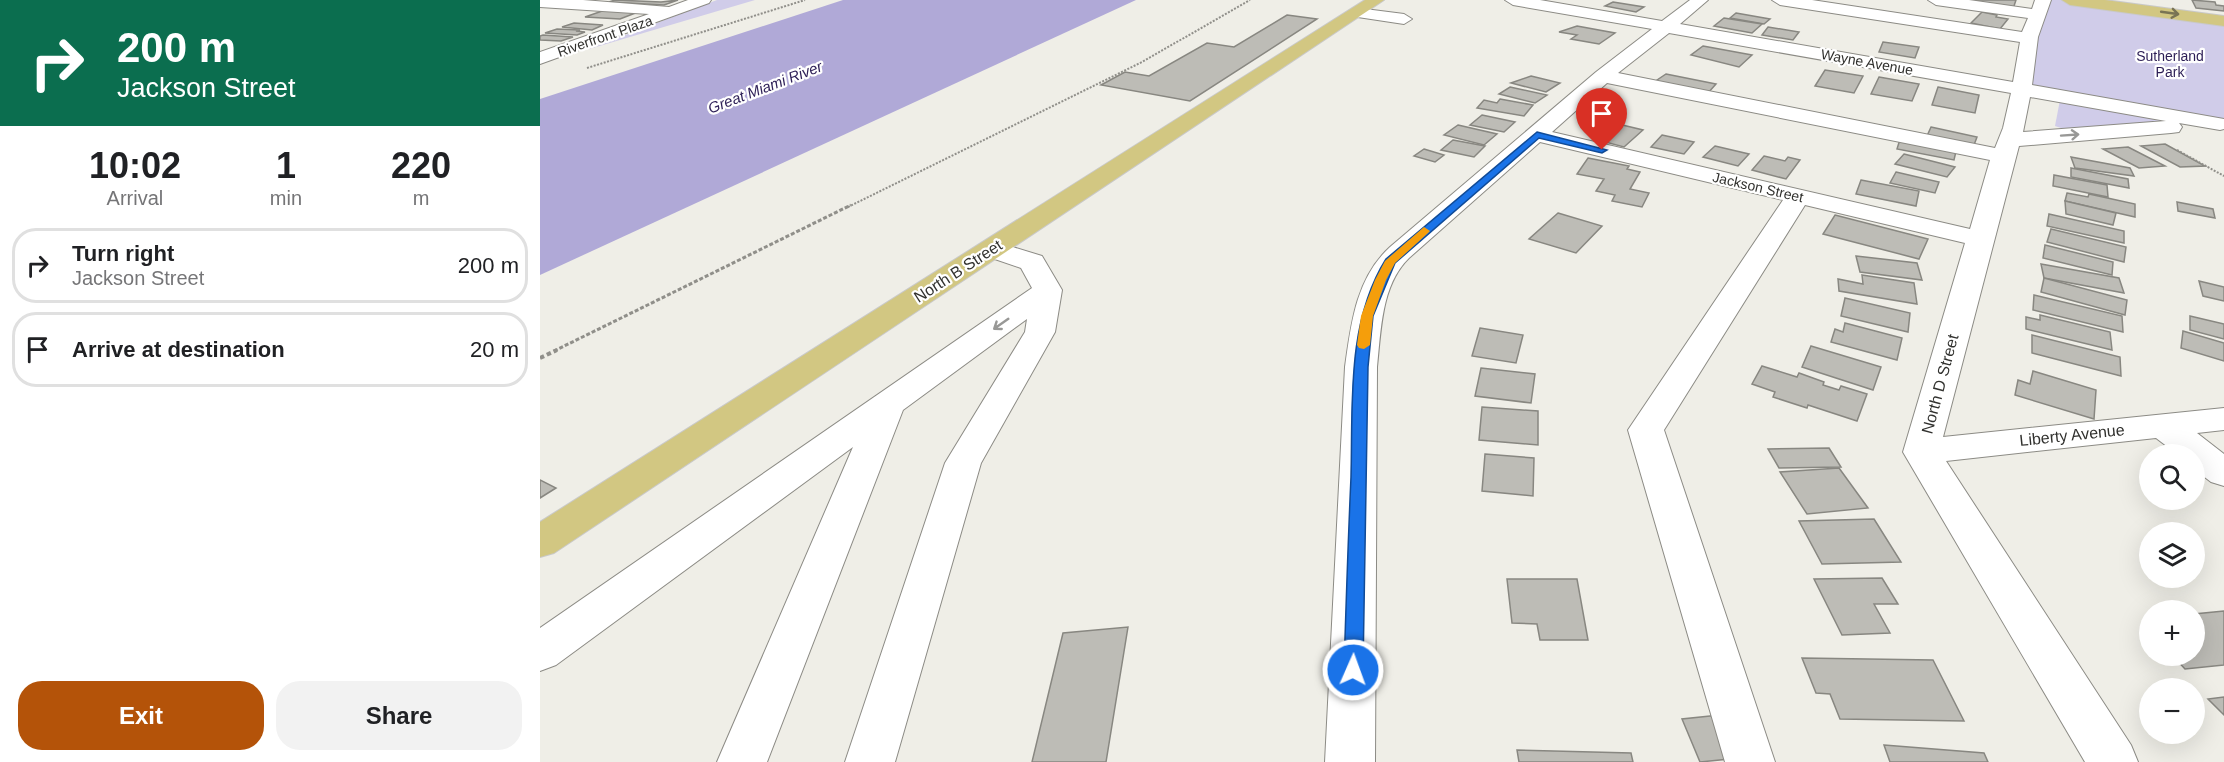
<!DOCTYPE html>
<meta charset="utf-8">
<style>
:root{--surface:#fff;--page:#f2f2f2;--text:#202124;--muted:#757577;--line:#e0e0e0;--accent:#b45309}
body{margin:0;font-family:Helvetica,sans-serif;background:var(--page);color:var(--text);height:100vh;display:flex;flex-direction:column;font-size:22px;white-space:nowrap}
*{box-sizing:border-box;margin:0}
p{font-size:20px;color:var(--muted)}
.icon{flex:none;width:33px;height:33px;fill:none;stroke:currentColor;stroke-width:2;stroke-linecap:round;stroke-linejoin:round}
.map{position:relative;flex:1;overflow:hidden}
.side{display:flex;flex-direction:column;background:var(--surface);width:540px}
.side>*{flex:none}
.guide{background:#0b6e4f;color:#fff;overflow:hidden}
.buttons{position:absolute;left:1599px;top:444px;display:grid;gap:12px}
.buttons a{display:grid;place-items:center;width:66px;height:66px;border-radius:50%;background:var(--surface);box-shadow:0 6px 24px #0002;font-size:30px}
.pin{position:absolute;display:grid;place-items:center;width:51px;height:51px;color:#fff;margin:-62px -26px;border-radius:50% 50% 50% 0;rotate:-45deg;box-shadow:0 0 6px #0007}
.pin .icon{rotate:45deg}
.me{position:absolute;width:66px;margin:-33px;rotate:2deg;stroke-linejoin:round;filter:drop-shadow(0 0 4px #0008)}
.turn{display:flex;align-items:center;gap:21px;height:126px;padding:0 18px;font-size:27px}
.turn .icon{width:78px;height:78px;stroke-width:2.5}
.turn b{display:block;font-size:42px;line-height:51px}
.eta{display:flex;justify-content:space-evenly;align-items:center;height:102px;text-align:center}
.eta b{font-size:36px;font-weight:800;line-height:42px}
.cta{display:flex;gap:12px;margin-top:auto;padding:12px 18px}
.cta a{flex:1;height:69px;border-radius:24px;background:var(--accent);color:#fff;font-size:24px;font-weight:800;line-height:69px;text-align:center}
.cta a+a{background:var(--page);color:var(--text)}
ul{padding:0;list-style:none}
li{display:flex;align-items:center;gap:18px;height:75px;margin:0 12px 9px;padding:0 6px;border:3px solid var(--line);border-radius:24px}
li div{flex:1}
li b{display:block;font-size:22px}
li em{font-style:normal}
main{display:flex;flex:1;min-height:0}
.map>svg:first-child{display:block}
.green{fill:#d0cce9}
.water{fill:#b0a9d7}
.building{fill:#bdbcb6;stroke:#888781;stroke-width:1.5}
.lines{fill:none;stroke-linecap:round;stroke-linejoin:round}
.minor-casing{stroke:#8c8b85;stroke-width:2}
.major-casing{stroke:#c9c9c9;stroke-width:2}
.path-far2{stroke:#908f8a;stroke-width:2;stroke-dasharray:2 1.5;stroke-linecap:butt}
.path-far1{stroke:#908f8a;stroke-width:3;stroke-dasharray:4 2;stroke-linecap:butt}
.path{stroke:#908f8a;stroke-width:4;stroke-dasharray:4.5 3;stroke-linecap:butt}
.minor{fill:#fff;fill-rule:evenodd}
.major{fill:#d2c782;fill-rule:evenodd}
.oneway{stroke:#797454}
.oneway2{stroke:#989896}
.route{fill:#1a73e8;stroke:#114b97;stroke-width:1.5}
.slow{fill:#f59e0b}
.labels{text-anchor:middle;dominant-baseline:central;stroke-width:4.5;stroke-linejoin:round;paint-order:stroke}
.far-street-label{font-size:14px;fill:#31312e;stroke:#fff}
.far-park-label{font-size:14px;fill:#2c1e55;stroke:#fff}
.far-water-label{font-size:15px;font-style:italic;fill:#302259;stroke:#fff}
.street-label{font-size:16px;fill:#31312e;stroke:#fff}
</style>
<main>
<section class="side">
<div class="guide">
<div class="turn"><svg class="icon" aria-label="right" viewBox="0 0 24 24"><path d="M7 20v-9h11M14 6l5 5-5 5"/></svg><div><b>200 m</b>Jackson Street</div></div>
</div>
<div class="eta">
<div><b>10:02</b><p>Arrival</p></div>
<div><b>1</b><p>min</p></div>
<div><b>220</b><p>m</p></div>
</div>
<ul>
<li><svg class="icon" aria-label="right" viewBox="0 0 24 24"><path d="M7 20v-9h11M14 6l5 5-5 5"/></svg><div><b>Turn right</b><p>Jackson Street</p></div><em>200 m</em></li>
<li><svg class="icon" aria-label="arrive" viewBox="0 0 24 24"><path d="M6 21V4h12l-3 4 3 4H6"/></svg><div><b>Arrive at destination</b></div><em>20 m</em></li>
</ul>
<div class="cta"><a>Exit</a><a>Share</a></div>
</section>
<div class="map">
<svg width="1684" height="762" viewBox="0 0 1684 762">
<rect width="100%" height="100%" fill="#efeee7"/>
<g class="green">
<path d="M 177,0 L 215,0 L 46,50 Z"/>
<path d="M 1503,0 L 1530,0 L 1684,21 L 1684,123 L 1484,90 Z"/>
<path d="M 1520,100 L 1630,121 L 1530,131 L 1515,126 Z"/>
</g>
<path class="water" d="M 303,0 L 596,0 L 0,275 L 0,99 Z"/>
<g class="building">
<path d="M 75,0 L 121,2 L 138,0 L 124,5 L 69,2 Z"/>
<path d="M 1409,0 L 1476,0 L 1473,9 Z"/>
<path d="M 1652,0 L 1675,2 L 1676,5 L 1684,6 L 1684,11 L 1656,8 Z"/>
<path d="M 1073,2 L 1104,7 L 1096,12 L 1065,6 Z"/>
<path d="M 65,10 L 98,12 L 80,19 L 45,17 Z"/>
<path d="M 1442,12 L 1457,15 L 1456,17 L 1468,19 L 1460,29 L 1431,23 Z"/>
<path d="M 1196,13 L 1230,19 L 1224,24 L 1190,18 Z"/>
<path d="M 747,15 L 777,19 L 650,101 L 561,85 L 585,72 L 609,76 L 667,43 L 694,47 Z"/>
<path d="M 1184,18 L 1222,24 L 1212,33 L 1174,26 Z"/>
<path d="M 34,23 L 63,25 L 52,30 L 22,27 Z"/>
<path d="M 1037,26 L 1075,33 L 1059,44 L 1031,39 L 1037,35 L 1019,32 Z"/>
<path d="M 1228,27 L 1259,32 L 1253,40 L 1222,35 Z"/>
<path d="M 17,29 L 40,30 L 36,31 L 45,32 L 37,35 L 5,33 Z"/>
<path d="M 3,35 L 33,37 L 21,41 L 0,40 L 0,36 Z"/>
<path d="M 1343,42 L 1379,47 L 1375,58 L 1339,52 Z"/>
<path d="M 1163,46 L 1212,55 L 1199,67 L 1151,55 Z"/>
<path d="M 1285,70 L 1323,76 L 1314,93 L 1275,86 Z"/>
<path d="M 1126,74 L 1176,84 L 1168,93 L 1114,82 Z"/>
<path d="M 991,76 L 1020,83 L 1006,92 L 971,83 Z"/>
<path d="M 1339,77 L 1379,84 L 1372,101 L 1331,94 Z"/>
<path d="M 970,87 L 1007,95 L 995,103 L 959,94 Z"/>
<path d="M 1398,87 L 1439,95 L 1435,113 L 1392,105 Z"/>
<path d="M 960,99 L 993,105 L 984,116 L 937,108 L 944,100 L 957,103 Z"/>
<path d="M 942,115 L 975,122 L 964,132 L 930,125 Z"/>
<path d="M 1074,123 L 1103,130 L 1084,147 L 1054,139 Z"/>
<path d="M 918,125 L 957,134 L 944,145 L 904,135 Z"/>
<path d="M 1391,127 L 1437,137 L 1434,145 L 1387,136 Z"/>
<path d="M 1122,135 L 1154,142 L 1144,154 L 1111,147 Z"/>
<path d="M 1361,136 L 1417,147 L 1414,160 L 1357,149 Z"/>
<path d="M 913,140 L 945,146 L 934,157 L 901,150 Z"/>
<path d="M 1625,144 L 1665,166 L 1640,167 L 1601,146 Z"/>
<path d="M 1175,146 L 1209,154 L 1198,166 L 1163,157 Z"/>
<path d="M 1588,147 L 1625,166 L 1599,168 L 1563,149 Z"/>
<path d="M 884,149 L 904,155 L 895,162 L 874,156 Z"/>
<path d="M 1364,154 L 1415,167 L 1407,177 L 1355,164 Z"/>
<path d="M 1224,156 L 1245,161 L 1248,157 L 1260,160 L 1246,179 L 1212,170 Z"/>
<path d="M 1531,157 L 1590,168 L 1594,176 L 1535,168 Z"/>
<path d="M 1048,158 L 1089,166 L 1087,169 L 1100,172 L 1090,189 L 1109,193 L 1102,207 L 1072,201 L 1075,195 L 1056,191 L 1064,179 L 1037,174 Z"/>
<path d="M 1531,168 L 1588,179 L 1589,188 L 1531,177 Z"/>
<path d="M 1356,172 L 1399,182 L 1395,193 L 1350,183 Z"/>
<path d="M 1514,175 L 1567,185 L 1568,197 L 1513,186 Z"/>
<path d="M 1321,180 L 1379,191 L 1376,206 L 1316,194 Z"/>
<path d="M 1527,193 L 1548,197 L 1549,194 L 1595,204 L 1595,217 L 1525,201 Z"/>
<path d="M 1525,201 L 1576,213 L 1573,225 L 1526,214 Z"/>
<path d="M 1637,202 L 1673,209 L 1675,218 L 1638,211 Z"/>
<path d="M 1018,213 L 1062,226 L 1036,253 L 989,239 Z"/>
<path d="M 1509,214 L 1584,231 L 1584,243 L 1507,226 Z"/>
<path d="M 1295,215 L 1388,239 L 1379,259 L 1283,234 Z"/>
<path d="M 1511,229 L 1586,247 L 1584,262 L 1507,242 Z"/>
<path d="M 1505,245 L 1573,262 L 1572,275 L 1503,258 Z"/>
<path d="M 1316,256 L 1377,263 L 1382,280 L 1320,272 Z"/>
<path d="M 1501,264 L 1579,278 L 1584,293 L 1504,278 Z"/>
<path d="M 1322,275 L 1374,283 L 1377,304 L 1299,291 L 1298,279 L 1323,284 Z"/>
<path d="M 1504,278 L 1587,300 L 1585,315 L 1501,292 Z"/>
<path d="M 1659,281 L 1684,287 L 1684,301 L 1663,296 Z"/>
<path d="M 1494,295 L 1582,316 L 1583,332 L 1493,310 Z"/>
<path d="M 1305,298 L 1370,313 L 1368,332 L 1301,316 Z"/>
<path d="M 1500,315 L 1570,332 L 1572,350 L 1486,329 L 1486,317 L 1500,320 Z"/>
<path d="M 1650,316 L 1684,324 L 1684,339 L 1650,330 Z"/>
<path d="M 1305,323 L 1362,338 L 1357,360 L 1291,342 L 1295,329 L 1303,332 Z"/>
<path d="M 940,328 L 983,335 L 976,363 L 932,356 Z"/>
<path d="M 1643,331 L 1684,343 L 1684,361 L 1641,348 Z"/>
<path d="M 1492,335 L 1580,357 L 1581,376 L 1492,353 Z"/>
<path d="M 1271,346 L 1341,367 L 1333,390 L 1262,367 Z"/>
<path d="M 1222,366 L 1257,377 L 1259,373 L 1284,382 L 1283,385 L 1299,390 L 1301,386 L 1327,394 L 1317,421 L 1268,405 L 1267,408 L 1233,397 L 1235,392 L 1212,384 Z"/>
<path d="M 941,368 L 995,374 L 991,403 L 935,396 Z"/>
<path d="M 1493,371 L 1556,390 L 1554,419 L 1475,395 L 1478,380 L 1490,384 Z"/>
<path d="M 942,407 L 998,411 L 998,445 L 939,440 Z"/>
<path d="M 1289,448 L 1301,467 L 1239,468 L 1228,449 Z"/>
<path d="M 945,454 L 994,458 L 993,496 L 942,491 Z"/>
<path d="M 1299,468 L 1328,508 L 1267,514 L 1240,472 Z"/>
<path d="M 0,480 L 16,488 L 0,498 Z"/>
<path d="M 1334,519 L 1361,562 L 1282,564 L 1259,521 Z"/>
<path d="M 1342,578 L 1358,604 L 1334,604 L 1350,633 L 1302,635 L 1274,579 Z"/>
<path d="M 967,579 L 1037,579 L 1048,640 L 1000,640 L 997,624 L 972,623 Z"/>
<path d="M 1684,611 L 1684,665 L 1645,669 L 1633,656 L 1654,656 L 1654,614 Z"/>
<path d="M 588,627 L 566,762 L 492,762 L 523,633 Z"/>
<path d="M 1262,658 L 1393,660 L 1424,721 L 1300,719 L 1290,694 L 1276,693 Z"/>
<path d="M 1684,697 L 1684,715 L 1668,699 Z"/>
<path d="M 1189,714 L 1209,757 L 1160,762 L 1142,719 Z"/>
<path d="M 1344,745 L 1444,753 L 1448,762 L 1350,762 Z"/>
<path d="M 977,750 L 1091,753 L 1093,762 L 979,762 Z"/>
</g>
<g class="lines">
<g class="minor-casing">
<g id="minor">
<path d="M 0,0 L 43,0 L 129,7 L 148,0 L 171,0 L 169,3 L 0,64 L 0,52 L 109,14 L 0,7 Z"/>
<path d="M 965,0 L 1000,0 L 1122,21 L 1150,0 L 1168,0 L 1140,24 L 1473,82 L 1480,42 L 1240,5 L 1232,0 L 1272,0 L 1482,32 L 1488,18 L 1396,5 L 1388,0 L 1429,0 L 1492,9 L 1495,0 L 1511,0 L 1498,37 L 1492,85 L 1684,119 L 1684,129 L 1680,130 L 1639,123 L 1642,127 L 1639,132 L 1631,133 L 1479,146 L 1403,437 L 1684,408 L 1684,430 L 1657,433 L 1684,454 L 1684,486 L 1671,482 L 1654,469 L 1654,454 L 1637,454 L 1616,438 L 1406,461 L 1591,745 L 1598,762 L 1545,762 L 1363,452 L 1425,243 L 1265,205 L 1124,430 L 1235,762 L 1185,762 L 1088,430 L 1243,200 L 1000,142 L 869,258 C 841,285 841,331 837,367 L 835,762 L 785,762 L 805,367 C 811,324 816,278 850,247 L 1056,72 L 1112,29 L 973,5 ZM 1129,33 L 1471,93 L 1463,128 L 1455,148 L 1078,73 ZM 1067,83 L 1450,160 L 1430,229 L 1012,132 ZM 1490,97 L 1626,121 L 1483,132 Z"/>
<path d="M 817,8 L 864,14 L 872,19 L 864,24 L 811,16 L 809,13 L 811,10 Z"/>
<path d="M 453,241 L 502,256 L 522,290 L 515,332 L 441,463 L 355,762 L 305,762 L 405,463 L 485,332 L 487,319 L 363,410 L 227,762 L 177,762 L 313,447 L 16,665 L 0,671 L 0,628 L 492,288 L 481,268 L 443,255 L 439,249 L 443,243 Z"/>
</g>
</g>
<g class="major-casing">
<g id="major">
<path d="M 825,0 L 844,0 L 14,553 L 0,557 L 0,522 Z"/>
<path d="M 1522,0 L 1565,0 L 1684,16 L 1684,26 L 1530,5 Z"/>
</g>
</g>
<g class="path-far2">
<path d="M 47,68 L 265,0"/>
<path d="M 1637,150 L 1684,176"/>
<path d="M 308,207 L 602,62 L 710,0"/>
</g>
<path class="path-far1" d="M 14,351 L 311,205"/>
<path class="path" d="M 0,358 L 17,350"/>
<use href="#minor" class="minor"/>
<use href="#major" class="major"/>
</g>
<defs><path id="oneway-shaft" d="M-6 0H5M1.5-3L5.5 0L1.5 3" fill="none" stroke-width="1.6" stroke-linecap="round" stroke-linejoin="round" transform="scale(1.5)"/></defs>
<use class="oneway" href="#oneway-shaft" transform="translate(1630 13) rotate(8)"/>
<g class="oneway2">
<use href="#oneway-shaft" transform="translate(1530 135) rotate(-4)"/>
<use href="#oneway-shaft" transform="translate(461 324) rotate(145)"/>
</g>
<path class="route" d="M 997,132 L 1067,150 L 1062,153 L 999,138 L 855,263 L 833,316 L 828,367 L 823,670 L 820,676 L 813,678 L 807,676 L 804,670 C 806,606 808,542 811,477 C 813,405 806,323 846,259 Z"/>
<path class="slow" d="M 884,227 L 890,231 L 888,233 L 855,263 L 846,280 L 833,316 L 830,345 L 824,349 L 819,348 L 817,345 L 821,316 L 835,280 L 845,261 Z"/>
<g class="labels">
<g class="far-street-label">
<text transform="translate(65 36) rotate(-19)">Riverfront Plaza</text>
<text transform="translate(1327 62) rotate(10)">Wayne Avenue</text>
<text transform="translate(1218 187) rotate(13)">Jackson Street</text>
</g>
<g class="far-park-label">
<text x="1630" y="56">Sutherland<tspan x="1630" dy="16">Park</tspan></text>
</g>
<g class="far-water-label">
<text transform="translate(225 87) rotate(-21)">Great Miami River</text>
</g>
<g class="street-label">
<text transform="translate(418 271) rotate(-33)">North B Street</text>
<text transform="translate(1400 384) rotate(-75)">North D Street</text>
<text transform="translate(1532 435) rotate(-6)">Liberty Avenue</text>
</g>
</g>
</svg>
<div class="buttons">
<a><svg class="icon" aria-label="search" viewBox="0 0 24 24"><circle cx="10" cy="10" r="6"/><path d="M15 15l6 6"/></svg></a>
<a><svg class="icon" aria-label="layers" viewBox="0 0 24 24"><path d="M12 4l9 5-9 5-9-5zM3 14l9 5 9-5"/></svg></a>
<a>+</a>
<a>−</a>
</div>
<div class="pin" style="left:1062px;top:150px;background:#d93025"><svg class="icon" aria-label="arrive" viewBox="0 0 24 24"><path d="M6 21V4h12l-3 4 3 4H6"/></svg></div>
<svg class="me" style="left:813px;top:670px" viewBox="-20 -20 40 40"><circle r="17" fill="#1a73e8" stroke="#fff" stroke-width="3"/><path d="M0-11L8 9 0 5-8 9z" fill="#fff"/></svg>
</div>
</main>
